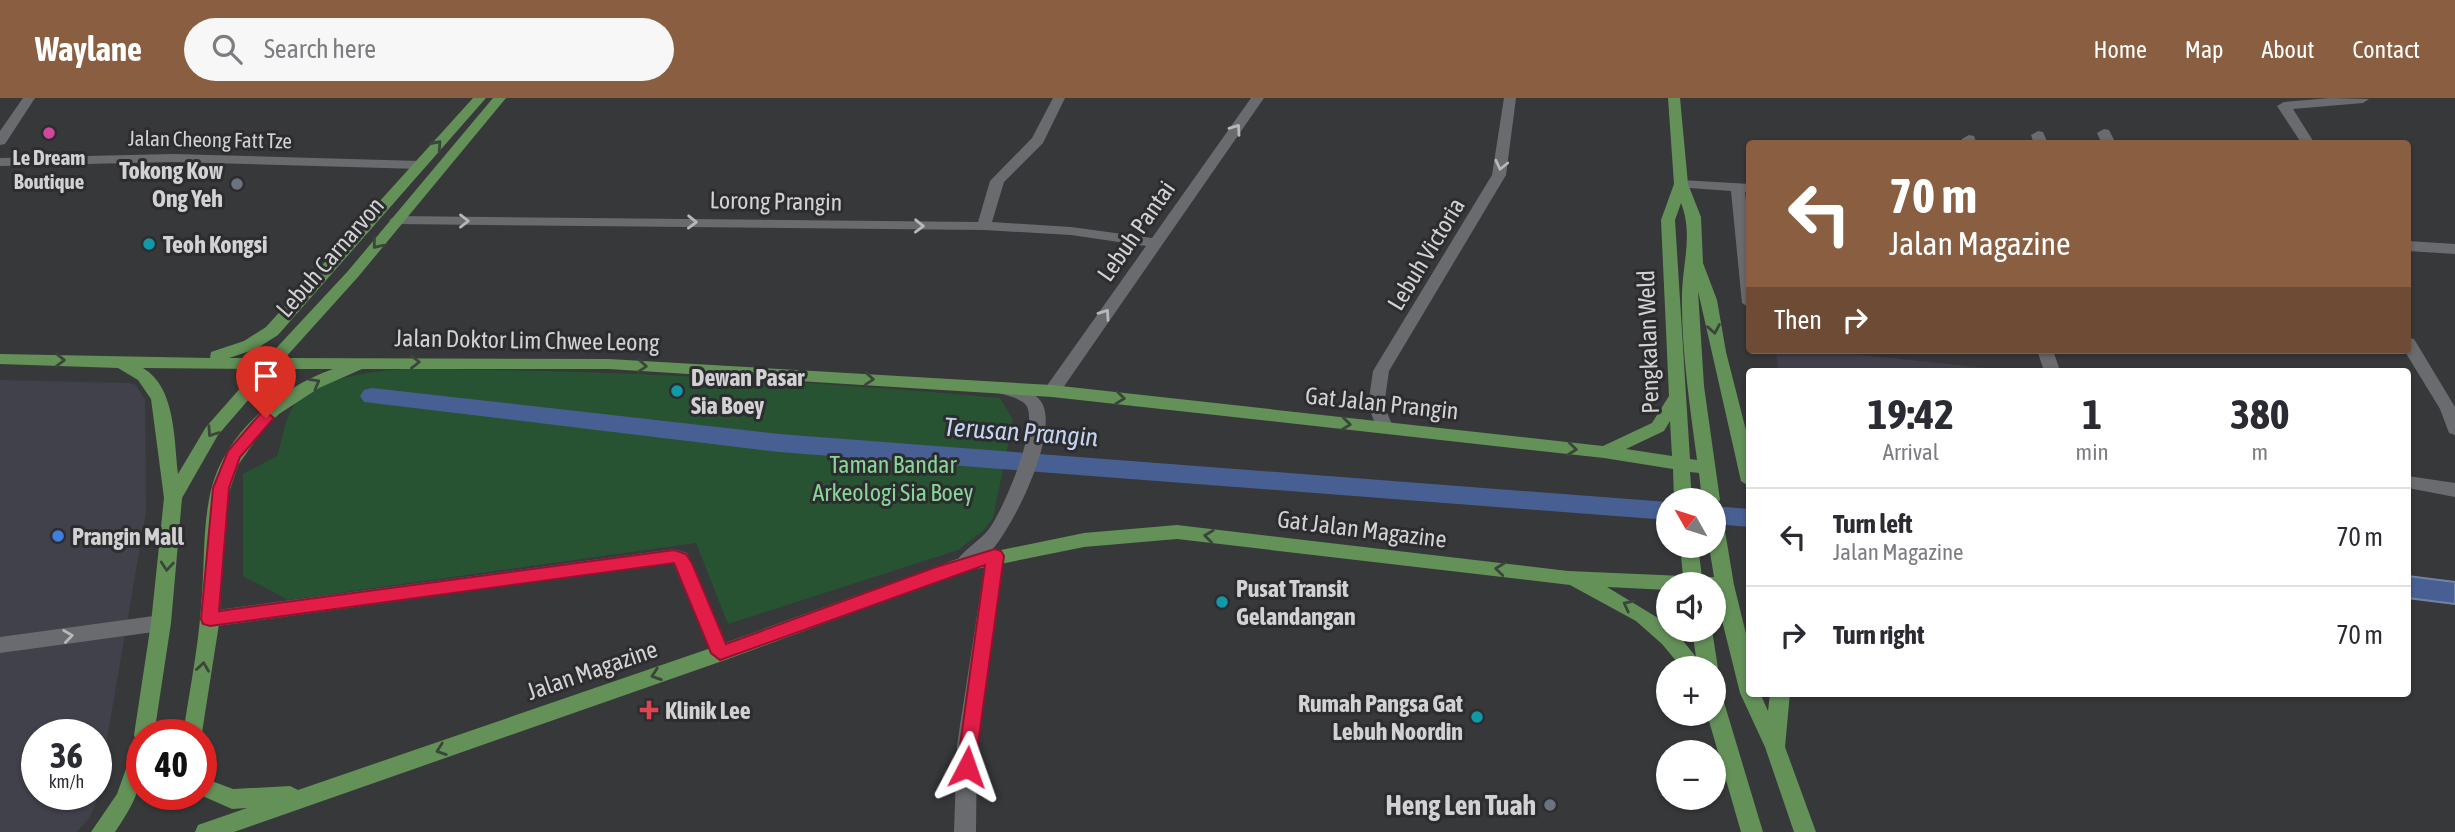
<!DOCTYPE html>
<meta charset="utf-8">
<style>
:root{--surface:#fff;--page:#f7f7f7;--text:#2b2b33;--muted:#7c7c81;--line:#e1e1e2;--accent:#895e41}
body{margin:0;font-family:"Asap Condensed",sans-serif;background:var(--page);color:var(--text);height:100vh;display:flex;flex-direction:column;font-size:26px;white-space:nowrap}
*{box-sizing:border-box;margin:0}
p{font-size:23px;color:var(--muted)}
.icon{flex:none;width:38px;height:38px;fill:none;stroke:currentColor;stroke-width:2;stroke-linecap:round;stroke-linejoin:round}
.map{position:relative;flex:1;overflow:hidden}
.panel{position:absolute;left:1746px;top:270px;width:665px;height:329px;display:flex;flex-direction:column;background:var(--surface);border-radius:7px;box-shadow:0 2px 5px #0004}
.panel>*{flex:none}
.guide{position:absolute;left:1746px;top:42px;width:665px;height:214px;border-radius:7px;box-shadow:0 2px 5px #0004;background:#895e41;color:#fff;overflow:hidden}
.needle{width:46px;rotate:309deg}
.buttons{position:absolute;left:1656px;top:390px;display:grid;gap:14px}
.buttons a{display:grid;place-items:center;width:70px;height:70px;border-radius:50%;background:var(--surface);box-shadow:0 2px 5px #0004;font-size:35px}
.speed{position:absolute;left:21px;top:621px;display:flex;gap:14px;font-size:35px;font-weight:700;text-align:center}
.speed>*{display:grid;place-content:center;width:91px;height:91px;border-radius:50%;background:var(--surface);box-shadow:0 2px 5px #0004;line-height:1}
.speed small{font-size:18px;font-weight:400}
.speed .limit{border:10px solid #d22;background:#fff;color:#111}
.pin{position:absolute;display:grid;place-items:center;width:60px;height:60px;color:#fff;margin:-72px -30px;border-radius:50% 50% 50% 0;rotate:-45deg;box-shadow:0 0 7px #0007}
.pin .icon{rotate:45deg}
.me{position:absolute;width:77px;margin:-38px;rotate:4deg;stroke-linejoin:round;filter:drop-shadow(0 0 5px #0008)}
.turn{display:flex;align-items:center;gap:24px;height:147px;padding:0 28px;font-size:32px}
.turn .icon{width:91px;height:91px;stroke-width:2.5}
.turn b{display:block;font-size:49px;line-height:60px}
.then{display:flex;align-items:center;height:66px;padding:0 28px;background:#0003;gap:14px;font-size:26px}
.eta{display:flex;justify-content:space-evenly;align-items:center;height:119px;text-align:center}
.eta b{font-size:42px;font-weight:700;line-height:49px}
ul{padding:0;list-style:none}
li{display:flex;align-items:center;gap:21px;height:98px;padding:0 28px;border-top:2px solid var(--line)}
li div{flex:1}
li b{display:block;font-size:26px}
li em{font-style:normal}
header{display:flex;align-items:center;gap:42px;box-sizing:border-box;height:98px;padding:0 35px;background:var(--accent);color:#fff}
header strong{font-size:33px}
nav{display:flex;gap:38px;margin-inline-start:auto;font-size:24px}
.search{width:490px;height:63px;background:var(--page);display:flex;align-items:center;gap:18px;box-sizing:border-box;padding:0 24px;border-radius:38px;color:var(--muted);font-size:26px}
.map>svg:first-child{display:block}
.built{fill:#40414a;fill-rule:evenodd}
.green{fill:#275332}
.water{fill:#485f93;stroke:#7182a6;stroke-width:2}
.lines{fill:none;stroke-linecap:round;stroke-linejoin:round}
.canal{fill:#485f93;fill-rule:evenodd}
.minor{fill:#6a6b6e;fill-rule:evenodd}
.major{fill:#639158;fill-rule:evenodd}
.oneway{stroke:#b8b8ba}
.oneway2{stroke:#3a463a}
.route{fill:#e11d48;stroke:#92132f;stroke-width:2}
.hotel-dot{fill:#d1479c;stroke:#2d2d30;stroke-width:2.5}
.worship-dot{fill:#6b7280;stroke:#2d2d30;stroke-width:2.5}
.culture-dot{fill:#0f9aa8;stroke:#2d2d30;stroke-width:2.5}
.shop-dot{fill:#3f7fe0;stroke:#2d2d30;stroke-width:2.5}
.health-dot{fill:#e0444e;stroke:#2d2d30;stroke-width:2.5}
.labels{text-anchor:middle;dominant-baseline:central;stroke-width:6;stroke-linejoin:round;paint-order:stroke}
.far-street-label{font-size:21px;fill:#d2d2d4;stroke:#2d2d30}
.far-poi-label{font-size:21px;font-weight:bold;fill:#d2d2d4;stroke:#2d2d30}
.poi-label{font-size:24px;font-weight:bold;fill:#d2d2d4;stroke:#2d2d30;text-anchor:start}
.street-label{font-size:24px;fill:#d2d2d4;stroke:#2d2d30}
.park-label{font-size:24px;fill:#87d698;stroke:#2d2d30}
.water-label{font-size:26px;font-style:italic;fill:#c4d4f3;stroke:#2d2d30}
.near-poi-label{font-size:28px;font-weight:bold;fill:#d2d2d4;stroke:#2d2d30;text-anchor:end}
</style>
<header>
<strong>Waylane</strong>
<div class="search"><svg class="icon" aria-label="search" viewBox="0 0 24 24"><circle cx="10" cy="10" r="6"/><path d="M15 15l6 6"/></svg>Search here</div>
<nav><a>Home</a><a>Map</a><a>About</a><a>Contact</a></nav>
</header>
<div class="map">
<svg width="2455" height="734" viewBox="0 0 2455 734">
<rect width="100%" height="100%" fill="#37383a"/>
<g class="built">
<path d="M 1776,252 L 1813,252 L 2016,273 L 1778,273 Z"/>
<path d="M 0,282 L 129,285 L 136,287 L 145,302 L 146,414 L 96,705 L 89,720 L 77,734 L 0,734 ZM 37,637 L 96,637 L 96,696 L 37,696 Z"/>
</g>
<path class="green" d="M 408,271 C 606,272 803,282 1000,300 L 1013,322 L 993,420 L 984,432 L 958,452 L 728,526 L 696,445 L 288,502 L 243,478 L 243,376 L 277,358 C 282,343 285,319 295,306 C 314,280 378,272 408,271 Z"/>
<path class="water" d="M 2408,478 L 2455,484 L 2455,506 L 2408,500 Z"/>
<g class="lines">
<g class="canal">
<path d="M 372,290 L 779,336 L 1668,404 L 1668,422 L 779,354 L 364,304 L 360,298 L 364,292 Z"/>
<path d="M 1713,408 L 1750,411 L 1750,429 L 1713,426 Z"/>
</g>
<g class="minor">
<path d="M 23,0 L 35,0 L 5,46 L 0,47 L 0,33 Z"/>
<path d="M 1053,0 L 1065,0 L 1043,45 L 1004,84 L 992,124 L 1071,129 L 1152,140 L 1251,0 L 1264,0 L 1058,297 L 1052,299 L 1044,293 L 1046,289 L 1146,148 L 1071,137 L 984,132 L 396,126 L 389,122 L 396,118 L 978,124 L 990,83 L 1032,40 Z"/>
<path d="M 1504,0 L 1516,0 L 1506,77 L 1389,273 L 1384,308 L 1394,331 L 1391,335 L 1379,335 L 1368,308 L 1373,273 L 1492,77 Z"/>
<path d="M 2330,0 L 2369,1 L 2363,5 L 2293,11 L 2315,46 L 2302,46 L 2277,8 L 2284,4 Z"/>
<path d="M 2104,31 L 2109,32 L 2116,46 L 2102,46 L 2097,35 Z"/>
<path d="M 2038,33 L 2043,34 L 2048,46 L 2034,46 L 2031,37 Z"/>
<path d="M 1969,37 L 1974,38 L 1977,46 L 1963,46 L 1962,41 Z"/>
<path d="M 173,56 L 420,63 L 427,67 L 420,71 L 173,64 L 0,68 L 0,60 Z"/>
<path d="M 1681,82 L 1750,86 L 1750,94 L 1745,94 L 1750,135 L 1750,210 L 1742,205 L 1731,93 L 1676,89 L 1676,83 Z"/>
<path d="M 2408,143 L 2455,146 L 2455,156 L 2408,153 Z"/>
<path d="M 2408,240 L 2414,241 L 2455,309 L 2455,337 L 2449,335 L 2440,311 L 2404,252 L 2408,252 Z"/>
<path d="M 2037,252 L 2053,252 L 2060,273 L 2044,273 Z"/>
<path d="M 1002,284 C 1015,288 1037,293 1043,307 C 1057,340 1014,427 992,452 L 1002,453 L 1004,458 L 977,647 L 976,734 L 954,734 L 957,647 L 986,459 L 964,473 L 957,471 L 955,466 C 962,452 979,444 989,431 C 1003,412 1040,327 1026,307 C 1021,300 1004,297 996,294 L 994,290 L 996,286 Z"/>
<path d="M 2408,378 L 2455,385 L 2455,399 L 2408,390 Z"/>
<path d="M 674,451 L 687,455 L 731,555 L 728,561 L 721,563 L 714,561 L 673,465 L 210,529 L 203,526 L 200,521 L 203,516 L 210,513 Z"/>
<path d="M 161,517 L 168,520 L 171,525 L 168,530 L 161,533 L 0,555 L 0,539 Z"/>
</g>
<g class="major">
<path d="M 473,0 L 486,0 L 278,237 L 256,251 L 229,260 L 267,260 L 348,173 L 493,0 L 506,0 L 358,179 L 285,260 L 609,261 L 1052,287 L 1603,348 L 1652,325 L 1669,298 L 1661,122 L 1674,86 L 1668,0 L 1680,0 L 1688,86 L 1701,119 L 1703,165 L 1717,202 L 1726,254 L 1750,348 L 1750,389 L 1741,383 L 1698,193 L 1704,288 L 1720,402 L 1713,408 L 1713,402 L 1702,402 L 1699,375 L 1690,374 L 1692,402 L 1674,402 L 1673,371 L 1604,360 L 1052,299 L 609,271 L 362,271 L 319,290 L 279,316 L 262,333 L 238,367 L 227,401 L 219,526 L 201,641 L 201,637 L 183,637 C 189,595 198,552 201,509 C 205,470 202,430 211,392 C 225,335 279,290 333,271 L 275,271 L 218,337 L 182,400 L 171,525 L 154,637 L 142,637 C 142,685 142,694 115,734 L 91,734 L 117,696 L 136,643 L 134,637 L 151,525 L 164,400 L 151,301 L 138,282 L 118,270 L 0,266 L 0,256 L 210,260 L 211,254 L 244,243 L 266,229 ZM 1681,105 C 1693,135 1683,164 1682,195 C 1681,251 1690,308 1697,362 L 1690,361 L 1675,122 ZM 143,270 L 257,271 L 206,329 L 178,376 C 174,343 176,289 143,270 ZM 1670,323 L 1672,358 L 1626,351 L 1664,333 Z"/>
<path d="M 1713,408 L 1719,410 L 1722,415 L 1734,487 L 1750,552 L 1750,595 L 1760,595 L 1768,613 L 1770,595 L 1790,595 L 1785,649 L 1816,734 L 1794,734 L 1765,649 L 1740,595 L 1713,486 L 1668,486 L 1668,492 L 1607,489 L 1663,523 L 1668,527 L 1668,532 L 1676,534 L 1696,559 L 1692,532 L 1712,532 L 1718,570 L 1713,576 L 1713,570 L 1682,570 L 1662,546 L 1636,523 L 1570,487 L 1177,441 L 1084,449 L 966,473 L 728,561 L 234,734 L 195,734 L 198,727 L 247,710 L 232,711 L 198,696 L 201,696 L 201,679 L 233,691 L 290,688 L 298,692 L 714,549 L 957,461 L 1084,435 L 1177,427 L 1568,473 L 1683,478 L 1680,448 L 1698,448 L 1702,479 L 1714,479 L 1709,448 L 1713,448 Z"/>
<path d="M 1713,593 L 1720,595 L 1723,601 L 1763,734 L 1741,734 L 1707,616 L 1713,616 Z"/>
</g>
</g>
<defs><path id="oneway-chevron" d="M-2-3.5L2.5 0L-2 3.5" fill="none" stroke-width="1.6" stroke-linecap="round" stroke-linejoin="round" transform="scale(1.75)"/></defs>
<g class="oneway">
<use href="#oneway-chevron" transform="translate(1236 31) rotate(-55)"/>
<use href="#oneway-chevron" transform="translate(1501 67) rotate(103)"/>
<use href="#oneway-chevron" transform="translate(464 123)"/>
<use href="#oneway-chevron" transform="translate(692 124) rotate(1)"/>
<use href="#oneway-chevron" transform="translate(919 128) rotate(1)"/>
<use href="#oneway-chevron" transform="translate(1105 216) rotate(-55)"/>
<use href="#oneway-chevron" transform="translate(68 538) rotate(-8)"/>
</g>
<g class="oneway2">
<use href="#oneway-chevron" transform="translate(437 47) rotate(-48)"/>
<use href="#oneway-chevron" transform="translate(377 146) rotate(129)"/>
<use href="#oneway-chevron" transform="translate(1714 231) rotate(80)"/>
<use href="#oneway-chevron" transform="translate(60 262) rotate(1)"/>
<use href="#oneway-chevron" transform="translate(415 264)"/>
<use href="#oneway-chevron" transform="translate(642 268) rotate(4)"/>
<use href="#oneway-chevron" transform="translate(869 281) rotate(4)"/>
<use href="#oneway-chevron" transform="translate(315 285) rotate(-29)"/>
<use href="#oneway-chevron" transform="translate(1120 300) rotate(7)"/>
<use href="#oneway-chevron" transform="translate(1346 326) rotate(7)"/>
<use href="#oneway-chevron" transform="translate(212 334) rotate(124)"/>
<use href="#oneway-chevron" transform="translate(1572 351) rotate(6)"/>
<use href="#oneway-chevron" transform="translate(1209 438) rotate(-173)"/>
<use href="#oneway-chevron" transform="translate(167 468) rotate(95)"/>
<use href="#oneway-chevron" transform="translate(1500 471) rotate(-174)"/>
<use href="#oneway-chevron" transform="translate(1628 507) rotate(-153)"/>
<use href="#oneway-chevron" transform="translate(203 569) rotate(-82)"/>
<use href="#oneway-chevron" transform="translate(656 577) rotate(161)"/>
<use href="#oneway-chevron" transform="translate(441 652) rotate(161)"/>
</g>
<path class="route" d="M 266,314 L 274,320 L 240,359 L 229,390 L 219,513 L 674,452 L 686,456 L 692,465 L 726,546 L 936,469 L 995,451 L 1001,453 L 1004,458 L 974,675 L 967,677 L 960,675 L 957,669 L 985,467 L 720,562 L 711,555 L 674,465 L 210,528 L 203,526 L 201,521 L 213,390 L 228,353 L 260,316 Z"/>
<circle class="hotel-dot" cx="49" cy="35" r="7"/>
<g class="worship-dot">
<circle cx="237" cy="86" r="7"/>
<circle cx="1550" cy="707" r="7"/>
</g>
<g class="culture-dot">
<circle cx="149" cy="146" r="7"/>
<circle cx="677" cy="293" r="7"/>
<circle cx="1222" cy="504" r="7"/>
<circle cx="1477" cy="619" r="7"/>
</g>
<circle class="shop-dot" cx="58" cy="438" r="7"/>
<path class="health-dot" d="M645.5 601.5h7v7h7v7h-7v7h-7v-7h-7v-7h7z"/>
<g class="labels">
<g class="far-street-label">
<text transform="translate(210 41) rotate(1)">Jalan Cheong Fatt Tze</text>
</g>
<g class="far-poi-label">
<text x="49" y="59">Le Dream<tspan x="49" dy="24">Boutique</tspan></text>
</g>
<g class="poi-label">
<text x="223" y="72" text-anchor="end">Tokong Kow<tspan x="223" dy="28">Ong Yeh</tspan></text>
<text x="163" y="146">Teoh Kongsi</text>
<text x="691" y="279">Dewan Pasar<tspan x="691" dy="28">Sia Boey</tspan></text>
<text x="72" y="438">Prangin Mall</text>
<text x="1236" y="490">Pusat Transit<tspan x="1236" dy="28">Gelandangan</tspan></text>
<text x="1463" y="605" text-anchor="end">Rumah Pangsa Gat<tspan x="1463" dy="28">Lebuh Noordin</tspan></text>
<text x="665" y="612">Klinik Lee</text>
</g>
<g class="street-label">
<text transform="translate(776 103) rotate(1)">Lorong Prangin</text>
<text transform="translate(1136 133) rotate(-55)">Lebuh Pantai</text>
<text transform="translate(1426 156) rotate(-59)">Lebuh Victoria</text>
<text transform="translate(330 159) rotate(-49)">Lebuh Carnarvon</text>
<text transform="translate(527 242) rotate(1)">Jalan Doktor Lim Chwee Leong</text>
<text transform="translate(1648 244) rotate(-92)">Pengkalan Weld</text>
<text transform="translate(1382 305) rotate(6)">Gat Jalan Prangin</text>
<text transform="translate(1362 431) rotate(7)">Gat Jalan Magazine</text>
<text transform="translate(592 572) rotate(-19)">Jalan Magazine</text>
</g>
<g class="park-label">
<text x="893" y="366">Taman Bandar<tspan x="893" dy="28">Arkeologi Sia Boey</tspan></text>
</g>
<g class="water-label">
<text transform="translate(1021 334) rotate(4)">Terusan Prangin</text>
</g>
<g class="near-poi-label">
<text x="1536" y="707">Heng Len Tuah</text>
</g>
</g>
</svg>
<div class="buttons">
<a><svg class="needle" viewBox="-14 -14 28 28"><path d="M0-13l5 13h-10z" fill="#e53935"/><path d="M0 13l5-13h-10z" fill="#7c7c81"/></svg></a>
<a><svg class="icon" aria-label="sound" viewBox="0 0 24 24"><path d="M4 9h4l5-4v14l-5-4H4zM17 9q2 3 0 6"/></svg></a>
<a>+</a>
<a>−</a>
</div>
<div class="speed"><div>36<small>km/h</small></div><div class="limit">40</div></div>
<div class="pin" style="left:266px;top:320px;background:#d93025"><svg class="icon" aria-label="arrive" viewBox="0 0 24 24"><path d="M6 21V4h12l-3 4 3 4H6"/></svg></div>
<svg class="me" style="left:967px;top:669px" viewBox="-20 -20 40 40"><path d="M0-17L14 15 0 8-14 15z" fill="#e11d48" stroke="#fff" stroke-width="4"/></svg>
<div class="guide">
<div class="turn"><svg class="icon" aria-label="left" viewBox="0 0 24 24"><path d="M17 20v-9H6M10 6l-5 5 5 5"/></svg><div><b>70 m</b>Jalan Magazine</div></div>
<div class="then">Then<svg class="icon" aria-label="right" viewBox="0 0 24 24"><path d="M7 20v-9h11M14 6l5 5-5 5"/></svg></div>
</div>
<section class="panel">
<div class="eta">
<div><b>19:42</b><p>Arrival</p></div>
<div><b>1</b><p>min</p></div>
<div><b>380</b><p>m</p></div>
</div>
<ul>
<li><svg class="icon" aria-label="left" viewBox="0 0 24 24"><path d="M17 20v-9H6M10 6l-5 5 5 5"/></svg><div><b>Turn left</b><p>Jalan Magazine</p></div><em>70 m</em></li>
<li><svg class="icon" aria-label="right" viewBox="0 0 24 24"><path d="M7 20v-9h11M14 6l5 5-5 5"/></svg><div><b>Turn right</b></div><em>70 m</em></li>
</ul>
</section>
</div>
